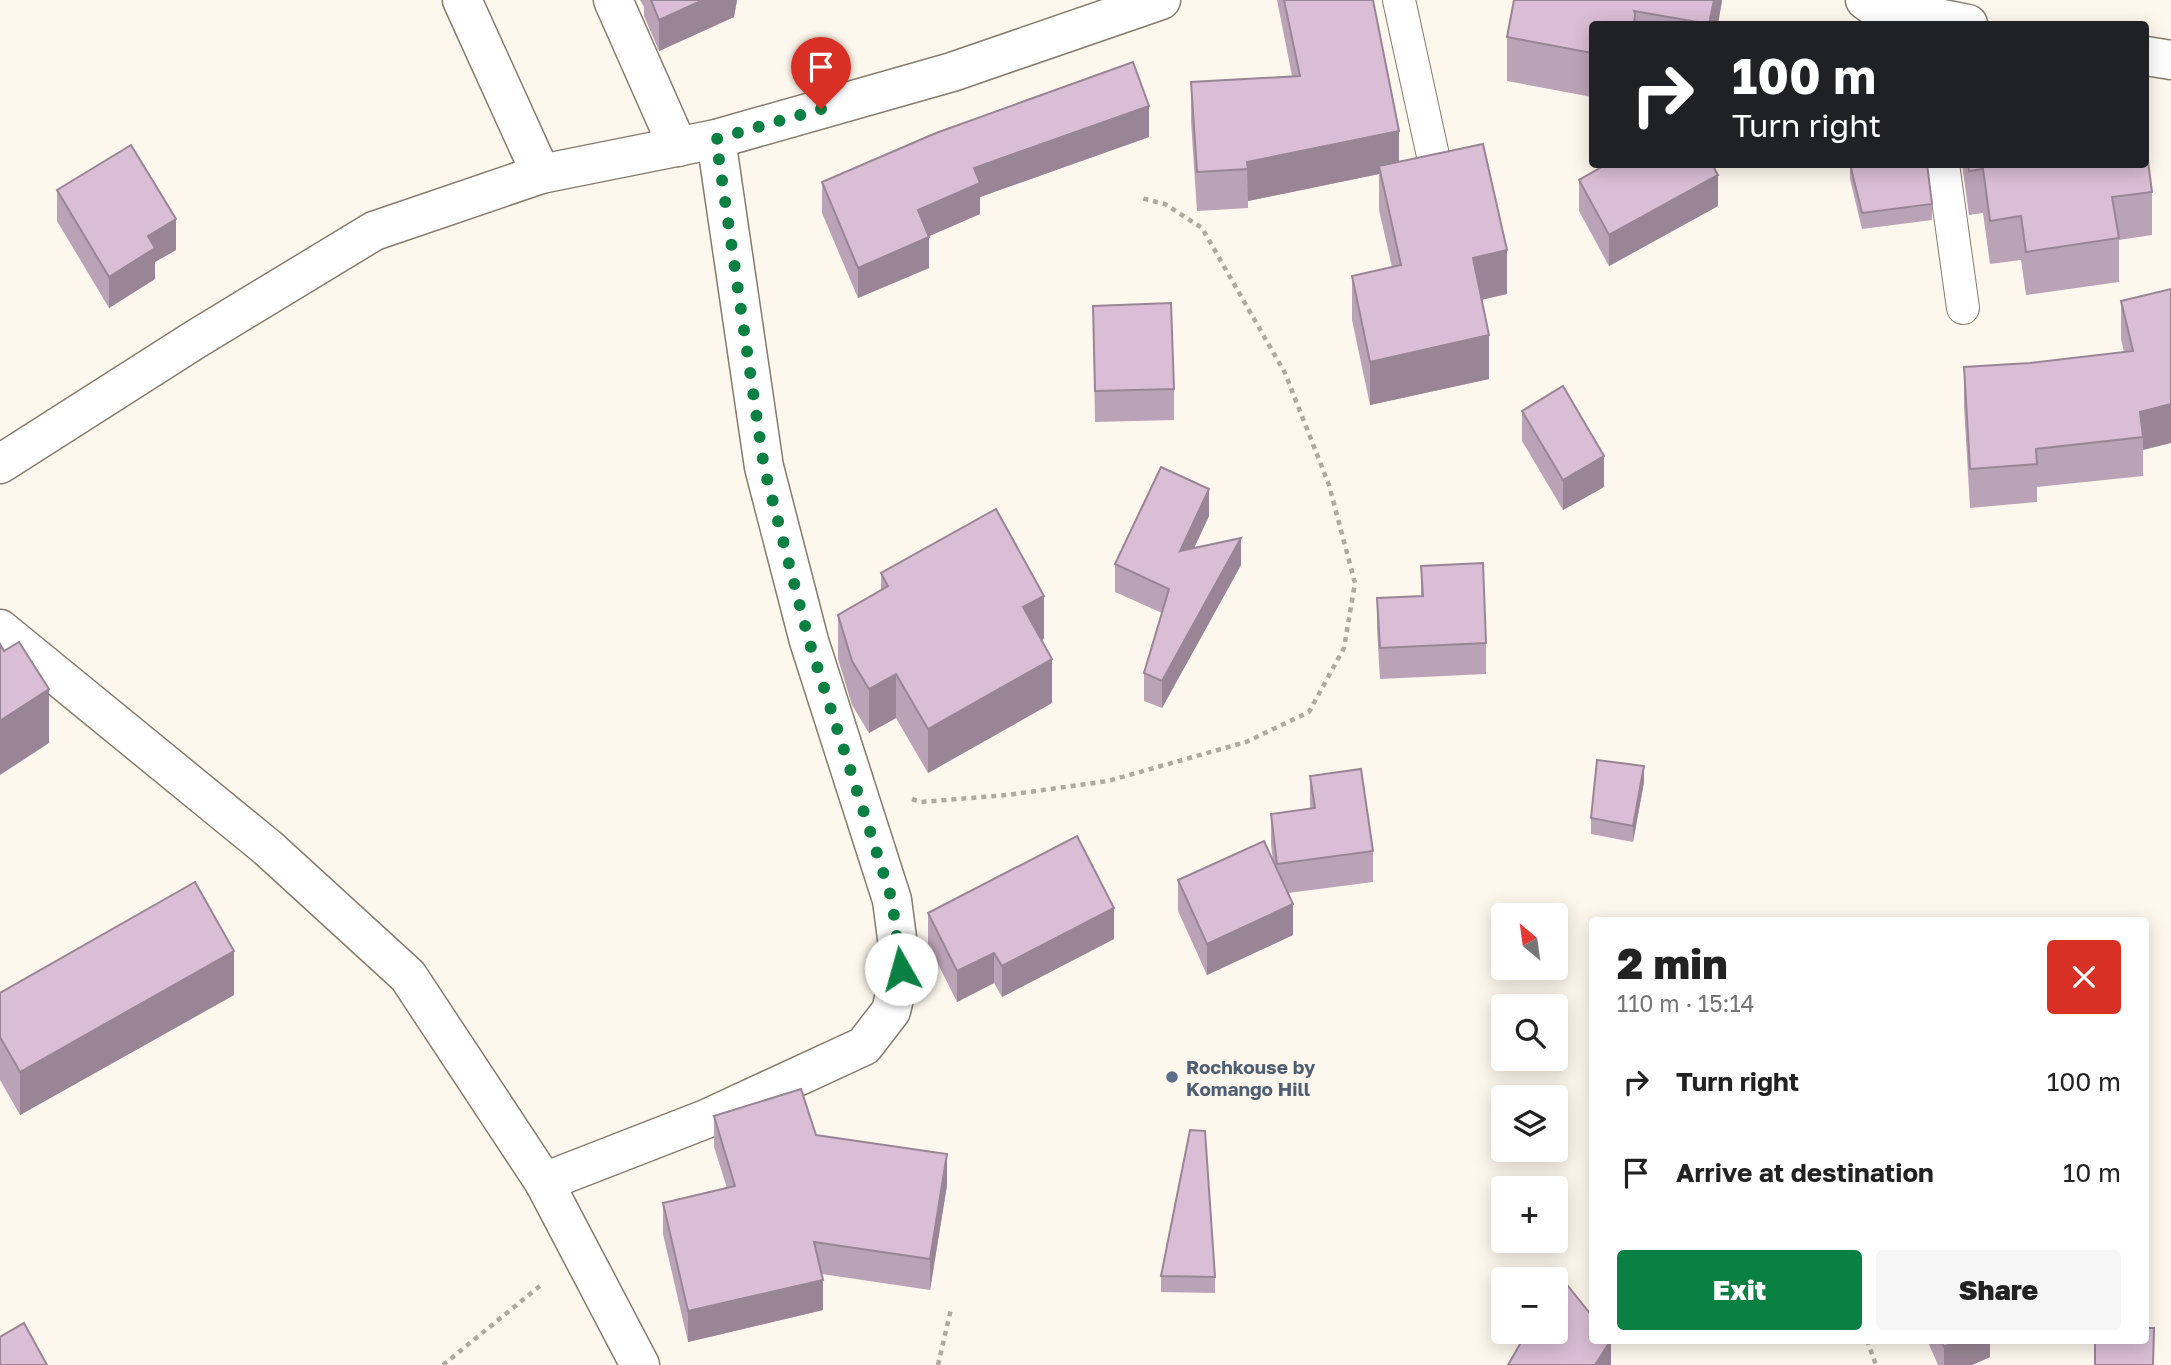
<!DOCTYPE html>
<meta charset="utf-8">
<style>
:root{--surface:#fff;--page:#f6f6f6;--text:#222;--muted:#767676;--accent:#0b8043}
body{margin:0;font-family:"Golos Text",sans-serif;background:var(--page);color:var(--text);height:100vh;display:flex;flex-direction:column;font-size:26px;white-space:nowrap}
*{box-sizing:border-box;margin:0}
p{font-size:23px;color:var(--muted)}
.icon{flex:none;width:38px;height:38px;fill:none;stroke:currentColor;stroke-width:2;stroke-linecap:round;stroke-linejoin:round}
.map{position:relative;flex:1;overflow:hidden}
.sheet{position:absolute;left:1589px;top:917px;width:560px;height:427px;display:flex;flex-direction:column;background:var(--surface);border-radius:7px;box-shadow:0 4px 18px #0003}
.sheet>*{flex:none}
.top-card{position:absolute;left:1589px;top:21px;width:560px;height:147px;border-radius:7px;box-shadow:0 4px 18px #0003;background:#202124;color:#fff;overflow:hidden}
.needle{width:46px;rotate:331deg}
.controls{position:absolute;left:1491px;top:903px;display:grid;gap:14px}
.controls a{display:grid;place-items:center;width:77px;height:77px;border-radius:7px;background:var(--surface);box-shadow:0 4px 18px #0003;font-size:35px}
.pin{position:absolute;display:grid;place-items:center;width:60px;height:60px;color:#fff;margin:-72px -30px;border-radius:50% 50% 50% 0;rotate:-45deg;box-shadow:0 0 7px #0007}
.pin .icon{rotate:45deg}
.me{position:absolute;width:77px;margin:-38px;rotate:353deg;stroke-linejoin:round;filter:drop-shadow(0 0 5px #0008)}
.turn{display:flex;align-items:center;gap:24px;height:147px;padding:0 28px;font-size:32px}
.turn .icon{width:91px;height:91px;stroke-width:2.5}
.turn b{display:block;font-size:49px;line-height:60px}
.round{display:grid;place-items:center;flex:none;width:74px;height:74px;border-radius:7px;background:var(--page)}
.overview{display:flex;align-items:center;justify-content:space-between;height:119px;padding:0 28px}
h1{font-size:42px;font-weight:800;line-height:52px}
.action{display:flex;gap:14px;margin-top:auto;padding:14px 28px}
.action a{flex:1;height:80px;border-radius:7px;background:var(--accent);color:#fff;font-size:28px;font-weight:800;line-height:80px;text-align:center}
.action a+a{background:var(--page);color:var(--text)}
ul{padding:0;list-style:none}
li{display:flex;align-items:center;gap:21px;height:91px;padding:0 28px}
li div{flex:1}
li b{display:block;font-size:26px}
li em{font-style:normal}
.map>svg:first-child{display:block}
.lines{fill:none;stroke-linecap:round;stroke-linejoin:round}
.service-casing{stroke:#867b6c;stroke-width:34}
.minor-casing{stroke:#867b6c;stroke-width:41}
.path{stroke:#afa9a1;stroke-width:4.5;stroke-dasharray:5 5;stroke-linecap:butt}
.service{stroke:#fff;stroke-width:32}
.minor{stroke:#fff;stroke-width:38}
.wall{fill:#bba3b7}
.shaded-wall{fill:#998595}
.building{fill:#dabed5;stroke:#998595;stroke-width:2}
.route{stroke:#0b8043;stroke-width:12;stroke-dasharray:0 21.6}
.service-dot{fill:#5c6f8a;stroke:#fef7ed;stroke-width:2.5}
.labels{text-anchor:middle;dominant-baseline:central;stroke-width:6;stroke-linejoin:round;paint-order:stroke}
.service-label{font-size:19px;font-weight:bold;fill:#4e5e75;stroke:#fef7ed;text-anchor:start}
</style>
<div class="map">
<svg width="2171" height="1365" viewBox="0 0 2171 1365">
<rect width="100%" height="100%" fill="#fef7ed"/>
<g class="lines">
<g class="service-casing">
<g id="service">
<path d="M 1399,0 L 1437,174"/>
<path d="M 1943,164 L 1963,308"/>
</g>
</g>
<g class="minor-casing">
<g id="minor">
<path d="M 462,0 L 541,174"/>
<path d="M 613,0 L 678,147"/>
<path d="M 1865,0 L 1872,5 L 1968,24"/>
<path d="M 2146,56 L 2171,60"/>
<path d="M 0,464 L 196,339 L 374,231 L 541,174 L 716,139 L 952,72 L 1161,0"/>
<path d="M 0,629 L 268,848 L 408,976 L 544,1182 L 640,1365"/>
<path d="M 544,1182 L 706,1119 L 864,1046 L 891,1011 L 901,969 L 892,900 L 809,641 L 764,467 L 716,139"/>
</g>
</g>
<g class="path">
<path d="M 912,799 L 921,802 L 1007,795 L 1108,781 L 1246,742 L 1309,712 L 1344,648 L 1355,583 L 1329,485 L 1285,373 L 1202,228 L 1165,204 L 1141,198"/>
<path d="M 1867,1340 L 1876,1365"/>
<path d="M 443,1365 L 541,1285"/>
<path d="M 938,1365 L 951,1309"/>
</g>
<use href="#service" class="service"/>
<use href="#minor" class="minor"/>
</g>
<g class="wall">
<path d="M 640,0 L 737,0 L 734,17 L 659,51 L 644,16 L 644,7 Z"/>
<path d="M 1277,0 L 1373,0 L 1399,162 L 1507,294 L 1481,299 L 1489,379 L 1370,405 L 1352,320 L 1352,276 L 1392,267 L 1379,210 L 1379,174 L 1248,201 L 1248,208 L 1197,211 L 1191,122 L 1191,82 L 1292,76 Z"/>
<path d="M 1514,0 L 1722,0 L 1718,24 L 1592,24 L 1592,97 L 1507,81 L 1507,37 Z"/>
<path d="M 1149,137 L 980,197 L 980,214 L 929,236 L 929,268 L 858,298 L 822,213 L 822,182 Z"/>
<path d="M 1850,164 L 1932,204 L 1932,220 L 1862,229 L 1850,179 Z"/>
<path d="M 1962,164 L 2146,164 L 2152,192 L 2152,235 L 2119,240 L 2119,282 L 2026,295 L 2021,260 L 1990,264 L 1983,213 L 1969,215 Z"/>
<path d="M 1579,180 L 1718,206 L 1609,266 L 1579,211 Z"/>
<path d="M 57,190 L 176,250 L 155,262 L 155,279 L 109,308 L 57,221 Z"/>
<path d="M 2171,289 L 2143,450 L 2143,476 L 2037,487 L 2037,502 L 1970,508 L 1964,406 L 1964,367 L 2030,363 L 2124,352 L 2121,339 L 2121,301 Z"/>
<path d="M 1093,306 L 1174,389 L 1174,420 L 1095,422 Z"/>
<path d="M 1522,411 L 1604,487 L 1563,510 L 1522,441 Z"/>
<path d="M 1209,516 L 1194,548 L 1241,565 L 1162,708 L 1144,701 L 1144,673 L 1162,613 L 1115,592 L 1115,564 Z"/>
<path d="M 1421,566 L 1486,643 L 1486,674 L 1380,679 L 1377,629 L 1377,598 L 1421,596 Z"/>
<path d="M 881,573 L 1044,639 L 1042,640 L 1052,703 L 928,773 L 896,718 L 869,733 L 852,705 L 838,659 L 838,615 L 881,591 Z"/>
<path d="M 1310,776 L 1373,851 L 1373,882 L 1288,893 L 1293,935 L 1207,975 L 1178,911 L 1178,880 L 1273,861 L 1271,845 L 1271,814 L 1310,809 Z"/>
<path d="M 1644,782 L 1633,842 L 1591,834 L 1591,818 Z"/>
<path d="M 928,913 L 1114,939 L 1002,997 L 994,983 L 957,1002 L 928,944 Z"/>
<path d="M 0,993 L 234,995 L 20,1115 L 0,1080 Z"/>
<path d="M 714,1116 L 816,1135 L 947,1185 L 930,1290 L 822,1274 L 823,1310 L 688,1342 L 663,1234 L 663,1203 L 727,1188 L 714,1147 Z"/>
<path d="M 1161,1276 L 1215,1277 L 1215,1293 L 1161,1292 Z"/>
<path d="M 1927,1340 L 1990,1340 L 1990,1357 L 1972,1365 L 1938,1365 Z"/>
</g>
<g class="shaded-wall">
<path d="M 703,0 L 737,0 L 734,17 L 659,51 L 659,20 Z"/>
<path d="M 1714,0 L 1722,0 L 1718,24 L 1709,24 Z"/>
<path d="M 1149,106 L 1149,137 L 980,197 L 980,214 L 918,241 L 918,210 L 974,168 Z"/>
<path d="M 1399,131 L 1399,170 L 1379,166 L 1379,174 L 1248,201 L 1247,162 Z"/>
<path d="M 1718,175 L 1718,206 L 1609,266 L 1609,235 Z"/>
<path d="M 176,219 L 176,250 L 155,262 L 155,279 L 109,308 L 109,277 L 148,236 Z"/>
<path d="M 929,237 L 929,268 L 858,298 L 858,268 Z"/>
<path d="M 1507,250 L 1507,294 L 1473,302 L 1473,258 Z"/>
<path d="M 1489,335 L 1489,379 L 1370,405 L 1370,362 Z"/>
<path d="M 2171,404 L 2171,443 L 2143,450 L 2143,437 L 2140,412 Z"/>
<path d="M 1604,456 L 1604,487 L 1563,510 L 1563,480 Z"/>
<path d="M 1209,489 L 1209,516 L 1180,578 L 1180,551 Z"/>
<path d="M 1241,538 L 1241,565 L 1162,708 L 1162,681 Z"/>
<path d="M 1044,596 L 1044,639 L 1023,650 L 1023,607 Z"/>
<path d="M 1052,659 L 1052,703 L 928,773 L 928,729 Z"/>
<path d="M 896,674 L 896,718 L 869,733 L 869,689 Z"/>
<path d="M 49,689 L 49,743 L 0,775 L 0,721 Z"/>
<path d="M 1644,766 L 1644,782 L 1633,842 L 1633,826 Z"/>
<path d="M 1293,904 L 1293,935 L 1207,975 L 1207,944 Z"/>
<path d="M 1114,908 L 1114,939 L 1002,997 L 1002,966 Z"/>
<path d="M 234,951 L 234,995 L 20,1115 L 20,1072 Z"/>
<path d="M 994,953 L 994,983 L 957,1002 L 957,971 Z"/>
<path d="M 947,1154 L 947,1185 L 930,1290 L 930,1259 Z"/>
<path d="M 823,1280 L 823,1310 L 688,1342 L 688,1311 Z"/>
<path d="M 1611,1340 L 1611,1365 L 1595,1365 Z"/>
<path d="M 1958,1340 L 1990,1340 L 1990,1357 L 1972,1365 L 1944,1365 L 1944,1347 Z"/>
</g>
<g class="building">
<path d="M 651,0 L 703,0 L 659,20 Z"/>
<path d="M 1284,0 L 1373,0 L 1399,131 L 1247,162 L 1248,169 L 1197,172 L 1191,82 L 1300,76 Z"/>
<path d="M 1514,0 L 1714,0 L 1709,24 L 1634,11 L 1635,14 L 1634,24 L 1592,24 L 1592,53 L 1507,37 Z"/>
<path d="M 1133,62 L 1149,106 L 974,168 L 980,183 L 918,210 L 929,237 L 858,268 L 822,182 L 936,133 Z"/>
<path d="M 1483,144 L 1507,250 L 1473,258 L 1489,335 L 1370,362 L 1352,276 L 1401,265 L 1379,166 Z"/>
<path d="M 131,145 L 176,219 L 148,236 L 155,248 L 109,277 L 57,190 Z"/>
<path d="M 2146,146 L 2152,192 L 2112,197 L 2119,238 L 2026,252 L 2021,216 L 1990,221 L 1983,169 L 1969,171 L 1968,164 L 2146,164 Z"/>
<path d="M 1607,164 L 1712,164 L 1718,175 L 1609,235 L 1579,180 Z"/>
<path d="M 1850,164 L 1927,164 L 1932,204 L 1862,213 Z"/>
<path d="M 2171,289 L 2171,404 L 2140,412 L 2143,437 L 2036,449 L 2037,464 L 1970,469 L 1964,367 L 2030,363 L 2133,351 L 2121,301 Z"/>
<path d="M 1171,303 L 1174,389 L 1095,391 L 1093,306 Z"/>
<path d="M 1563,386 L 1604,456 L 1563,480 L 1522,411 Z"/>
<path d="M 1161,467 L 1209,489 L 1180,551 L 1241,538 L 1162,681 L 1144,673 L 1169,589 L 1115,564 Z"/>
<path d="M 996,509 L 1044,596 L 1023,607 L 1052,659 L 928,729 L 896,674 L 869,689 L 852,661 L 838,615 L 888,586 L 881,573 Z"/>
<path d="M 1483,563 L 1486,643 L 1380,648 L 1377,598 L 1423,596 L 1421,566 Z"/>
<path d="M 19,642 L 49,689 L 0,721 L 0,644 L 4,651 Z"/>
<path d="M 1597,760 L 1644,766 L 1633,826 L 1591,818 Z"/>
<path d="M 1361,769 L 1373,851 L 1277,864 L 1271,814 L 1315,808 L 1310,776 Z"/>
<path d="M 1077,836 L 1114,908 L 1002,966 L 994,953 L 957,971 L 928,913 Z"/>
<path d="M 1264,841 L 1293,904 L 1207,944 L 1178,880 Z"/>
<path d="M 195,882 L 234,951 L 20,1072 L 0,1037 L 0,993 Z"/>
<path d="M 801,1089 L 816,1135 L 947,1154 L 930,1259 L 814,1242 L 823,1280 L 688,1311 L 663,1203 L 735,1186 L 714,1116 Z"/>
<path d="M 1190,1130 L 1205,1131 L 1215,1277 L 1161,1276 Z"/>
<path d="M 1560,1276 L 1592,1316 L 1592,1340 L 1611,1340 L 1595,1365 L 1508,1365 L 1527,1332 L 1556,1332 L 1556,1283 Z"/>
<path d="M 24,1323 L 47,1365 L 0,1365 L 0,1337 Z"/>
<path d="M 2146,1328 L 2154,1328 L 2153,1365 L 2095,1365 L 2095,1340 L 2146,1340 Z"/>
<path d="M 1941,1340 L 1958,1340 L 1944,1347 Z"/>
</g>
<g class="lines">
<path class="route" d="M 821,109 L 716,139 L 764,467 L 809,641 L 892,900 L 901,969"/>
</g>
<circle class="service-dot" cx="1172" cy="1077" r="7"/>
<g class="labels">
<g class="service-label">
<text x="1186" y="1066">Rochkouse by<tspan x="1186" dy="22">Komango Hill</tspan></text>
</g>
</g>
</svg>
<div class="controls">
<a><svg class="needle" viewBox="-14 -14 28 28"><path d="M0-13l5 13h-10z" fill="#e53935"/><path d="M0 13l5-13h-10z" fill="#767676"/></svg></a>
<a><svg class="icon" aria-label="search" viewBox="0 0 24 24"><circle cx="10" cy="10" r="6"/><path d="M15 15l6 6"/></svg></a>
<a><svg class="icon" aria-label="layers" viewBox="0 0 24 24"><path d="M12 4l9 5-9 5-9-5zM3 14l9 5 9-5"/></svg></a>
<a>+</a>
<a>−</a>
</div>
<div class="pin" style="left:821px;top:109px;background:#d93025"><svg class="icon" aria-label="arrive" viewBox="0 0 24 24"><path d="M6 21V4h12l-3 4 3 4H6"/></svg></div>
<svg class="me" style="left:901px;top:969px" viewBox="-20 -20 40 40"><circle r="19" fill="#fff"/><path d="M0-13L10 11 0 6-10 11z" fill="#0b8043"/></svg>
<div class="top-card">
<div class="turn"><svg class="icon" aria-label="right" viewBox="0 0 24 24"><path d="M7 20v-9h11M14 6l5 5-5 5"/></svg><div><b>100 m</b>Turn right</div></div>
</div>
<section class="sheet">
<div class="overview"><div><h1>2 min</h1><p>110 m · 15:14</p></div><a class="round" style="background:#d93025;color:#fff"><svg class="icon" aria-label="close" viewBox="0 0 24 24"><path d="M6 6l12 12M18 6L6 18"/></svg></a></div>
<ul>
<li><svg class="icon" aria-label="right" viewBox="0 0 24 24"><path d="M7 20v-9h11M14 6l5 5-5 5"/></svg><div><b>Turn right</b></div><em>100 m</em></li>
<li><svg class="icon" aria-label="arrive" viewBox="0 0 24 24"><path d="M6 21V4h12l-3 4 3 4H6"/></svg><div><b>Arrive at destination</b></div><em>10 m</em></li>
</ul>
<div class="action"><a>Exit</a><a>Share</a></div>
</section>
</div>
